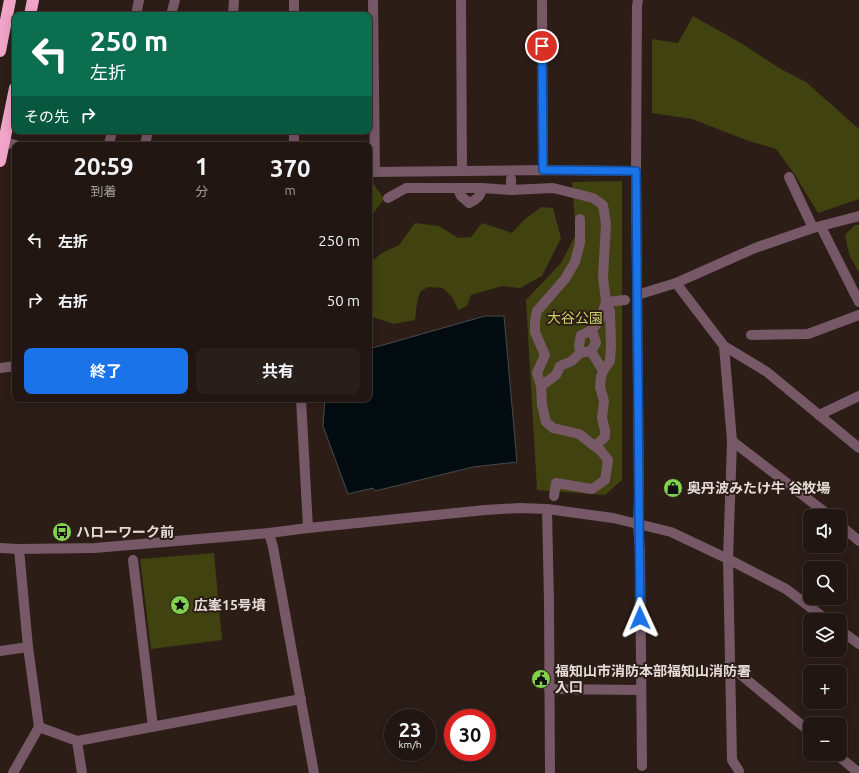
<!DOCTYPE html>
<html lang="ja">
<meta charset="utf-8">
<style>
:root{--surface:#211611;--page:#291f1a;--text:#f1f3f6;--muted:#a29f9f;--line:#3e3531;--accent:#1a73e8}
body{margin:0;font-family:Ubuntu,"Noto Sans JP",sans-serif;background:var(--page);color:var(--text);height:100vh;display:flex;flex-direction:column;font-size:15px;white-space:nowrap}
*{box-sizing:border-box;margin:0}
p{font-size:13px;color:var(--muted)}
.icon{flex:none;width:22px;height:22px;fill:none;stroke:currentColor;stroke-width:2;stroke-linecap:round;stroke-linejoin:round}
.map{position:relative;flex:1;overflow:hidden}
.drawer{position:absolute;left:12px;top:142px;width:360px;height:260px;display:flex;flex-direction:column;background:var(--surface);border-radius:8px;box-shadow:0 2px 10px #0003,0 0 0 1px var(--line)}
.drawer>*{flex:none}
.banner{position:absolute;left:12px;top:12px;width:360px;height:122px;border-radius:8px;box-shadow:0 2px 10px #0003,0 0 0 1px var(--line);background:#0b6e4f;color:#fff;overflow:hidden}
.controls{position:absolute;left:803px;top:509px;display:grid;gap:8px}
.controls a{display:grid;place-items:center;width:44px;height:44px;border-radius:8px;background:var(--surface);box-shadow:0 2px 10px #0003,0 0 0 1px var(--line);font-size:20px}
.speed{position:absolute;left:384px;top:709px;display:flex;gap:8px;font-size:20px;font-weight:700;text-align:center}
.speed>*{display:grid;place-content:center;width:52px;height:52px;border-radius:50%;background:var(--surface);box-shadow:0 2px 10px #0003,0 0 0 1px var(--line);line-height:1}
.speed small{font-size:10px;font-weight:400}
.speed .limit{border:6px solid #d22;background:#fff;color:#111}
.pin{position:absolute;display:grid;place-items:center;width:34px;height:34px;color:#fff;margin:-17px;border:2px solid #fff;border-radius:50%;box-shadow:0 1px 4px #0007}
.me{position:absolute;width:44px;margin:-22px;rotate:359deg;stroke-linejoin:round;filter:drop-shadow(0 0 3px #0008)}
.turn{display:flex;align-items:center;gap:14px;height:84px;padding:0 12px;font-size:18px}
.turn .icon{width:52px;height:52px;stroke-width:2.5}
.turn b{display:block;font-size:28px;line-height:34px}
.then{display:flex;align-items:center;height:38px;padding:0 12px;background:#0003;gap:8px;font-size:15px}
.eta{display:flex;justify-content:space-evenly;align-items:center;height:68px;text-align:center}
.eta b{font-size:24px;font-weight:700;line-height:28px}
.button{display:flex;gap:8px;margin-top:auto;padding:8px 12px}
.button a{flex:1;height:46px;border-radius:8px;background:var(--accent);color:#fff;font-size:16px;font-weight:700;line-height:46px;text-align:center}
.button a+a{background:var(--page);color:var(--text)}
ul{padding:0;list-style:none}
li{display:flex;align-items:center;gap:12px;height:60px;padding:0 12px}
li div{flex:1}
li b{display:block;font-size:15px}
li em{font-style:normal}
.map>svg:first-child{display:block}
.green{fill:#404210}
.water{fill:#030d11;stroke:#474b4c}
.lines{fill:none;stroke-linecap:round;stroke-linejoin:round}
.minor{stroke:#765866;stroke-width:10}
.highway{stroke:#efa4c8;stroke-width:12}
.route-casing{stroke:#114b97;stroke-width:10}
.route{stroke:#1a73e8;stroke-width:7}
.labels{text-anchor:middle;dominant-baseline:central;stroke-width:4;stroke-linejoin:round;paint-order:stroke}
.park-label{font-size:14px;fill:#cad066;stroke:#2c1d17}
.poi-label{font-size:14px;font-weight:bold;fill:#e5dbd7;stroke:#2c1d17;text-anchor:start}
</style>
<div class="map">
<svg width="859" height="773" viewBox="0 0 859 773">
<rect width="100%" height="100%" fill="#2c1d17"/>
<g class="green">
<path d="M 693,16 L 741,43 L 779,68 L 806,82 L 859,129 L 859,199 L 818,213 L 793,172 L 776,149 L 746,140 L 692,119 L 652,113 L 652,39 L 678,43 Z"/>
<path d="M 622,181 L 622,480 L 605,495 L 537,490 L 526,300 L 561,263 L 576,234 L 572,182 Z"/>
<path d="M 369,183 L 373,183 L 384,199 L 369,219 Z"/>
<path d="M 541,207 L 553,208 L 561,238 L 542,276 L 520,288 L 502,286 L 471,295 L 467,306 L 458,310 L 453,298 L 443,288 L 428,287 L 420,292 L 417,303 L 415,320 L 394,324 L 369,316 L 369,263 L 382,253 L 399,245 L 415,223 L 439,226 L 458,238 L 471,237 L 482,223 L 512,233 L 524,220 Z"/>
<path d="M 855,225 L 859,225 L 859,273 L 849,254 L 845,235 Z"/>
<path d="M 214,553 L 222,640 L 151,649 L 140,559 Z"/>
</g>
<path class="water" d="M 485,316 L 504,316 L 517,462 L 473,467 L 375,491 L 373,488 L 348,494 L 323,426 L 325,399 L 369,399 L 369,349 Z"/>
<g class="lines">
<g class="minor">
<path d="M 294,0 L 294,15"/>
<path d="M 373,0 L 375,172"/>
<path d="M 461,0 L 462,171"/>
<path d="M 542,0 L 543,170"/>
<path d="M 638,0 L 637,6 L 636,171 L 639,498 L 638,525 L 640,552 L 642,766"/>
<path d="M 136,15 L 139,0"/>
<path d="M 171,15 L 175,0"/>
<path d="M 233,15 L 234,0"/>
<path d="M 294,131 L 294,145"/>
<path d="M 4,142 L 16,145"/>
<path d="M 109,145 L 112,131"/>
<path d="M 145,145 L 148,131"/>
<path d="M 369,172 L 543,170 L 636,171"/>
<path d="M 789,177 L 813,228"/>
<path d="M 458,189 L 461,196 L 469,203 C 477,200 481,196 482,188"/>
<path d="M 511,190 L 511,179"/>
<path d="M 388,198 L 406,188 L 482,188 L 511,190 L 553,188 L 593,198 L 603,205 L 606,224 L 603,277 L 606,302 L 610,311 L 611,346 L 610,361 L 603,371 L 601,377 L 600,387 L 604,401 L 602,418 L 605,430 L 605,437 L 595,446"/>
<path d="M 821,227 L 859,302"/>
<path d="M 676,283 L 724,346 L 767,372 L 859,448"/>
<path d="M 637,295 L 676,283 L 755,248 L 813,228 L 859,216"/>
<path d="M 588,332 C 600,324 602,315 606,302 L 625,300"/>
<path d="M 751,335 L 808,334 L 859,315"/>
<path d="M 724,346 L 732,441 L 728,559 L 732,760 L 739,771"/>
<path d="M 580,353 L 579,345 L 581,335 L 588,332 L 593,333 L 596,343 L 591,351"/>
<path d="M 0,368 L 15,366"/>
<path d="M 541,386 L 556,375 L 560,366 L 572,361 L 580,353 L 591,351 L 603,371"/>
<path d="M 301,399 L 308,528"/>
<path d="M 819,415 L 859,396"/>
<path d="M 732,441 L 830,516"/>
<path d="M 554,496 L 556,483 L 592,489 L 605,480 L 608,460 L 601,451 L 579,434 L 553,428 L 546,422 L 542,405 L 541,386 L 537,373 L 545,355 L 535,332 L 535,321 L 537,311 L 565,279 L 575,262 L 580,243 L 580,219"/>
<path d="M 547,509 L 549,602 L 550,773"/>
<path d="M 840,525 L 859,541"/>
<path d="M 269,533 L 273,547 L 314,773"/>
<path d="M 0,548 L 19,549 L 95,548 L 269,533 L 308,528 L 485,510 L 520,508 L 547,509 L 613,518 L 671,532 L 728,559 L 786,589 L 827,620"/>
<path d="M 133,560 L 153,727"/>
<path d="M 840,630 L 859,644"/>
<path d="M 0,651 L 28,647"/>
<path d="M 729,665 L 810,732"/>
<path d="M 549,689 L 641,690"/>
<path d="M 39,727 L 77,741 L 82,773"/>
<path d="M 77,741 L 301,699"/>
<path d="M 836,754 L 859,773"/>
<path d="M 13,773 L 39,727 L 28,647 L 19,549"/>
</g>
<g class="highway">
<path d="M 30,15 L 33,0"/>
<path d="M 0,51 L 10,0"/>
<path d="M 0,161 L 15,88"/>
</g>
</g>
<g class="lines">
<g class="route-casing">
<path id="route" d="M 542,46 L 543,170 L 636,171 L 640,618"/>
</g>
<use href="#route" class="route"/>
</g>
<defs>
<g id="shop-disc" transform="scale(1)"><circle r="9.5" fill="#83d04e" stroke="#2c1d17"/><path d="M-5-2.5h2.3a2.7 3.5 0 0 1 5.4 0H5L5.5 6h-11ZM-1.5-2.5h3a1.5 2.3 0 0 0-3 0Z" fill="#111"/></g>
<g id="bus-disc" transform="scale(1)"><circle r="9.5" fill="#83d04e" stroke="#2c1d17"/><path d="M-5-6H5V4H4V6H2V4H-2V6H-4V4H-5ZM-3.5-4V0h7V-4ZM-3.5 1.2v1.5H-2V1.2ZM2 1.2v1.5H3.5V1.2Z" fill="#111"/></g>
<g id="sight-disc" transform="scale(1)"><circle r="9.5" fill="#83d04e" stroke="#2c1d17"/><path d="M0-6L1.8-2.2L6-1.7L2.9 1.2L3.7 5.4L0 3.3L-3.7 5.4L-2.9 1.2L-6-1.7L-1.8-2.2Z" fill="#111"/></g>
<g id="civic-disc" transform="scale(1)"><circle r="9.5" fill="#83d04e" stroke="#2c1d17"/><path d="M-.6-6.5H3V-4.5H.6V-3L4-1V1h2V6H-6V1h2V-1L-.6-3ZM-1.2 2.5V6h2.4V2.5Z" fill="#111"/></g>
</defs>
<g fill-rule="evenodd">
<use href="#shop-disc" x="673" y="488"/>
<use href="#bus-disc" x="62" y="532"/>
<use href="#sight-disc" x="180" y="605"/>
<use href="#civic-disc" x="541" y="679"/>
</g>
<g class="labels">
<g class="park-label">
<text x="575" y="318">大谷公園</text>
</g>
<g class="poi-label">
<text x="687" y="488">奥丹波みたけ牛 谷牧場</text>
<text x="76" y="532">ハローワーク前</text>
<text x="194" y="605">広峯15号墳</text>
<text x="555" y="671">福知山市消防本部福知山消防署<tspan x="555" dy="16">入口</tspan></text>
</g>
</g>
</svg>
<div class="controls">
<a><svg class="icon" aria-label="sound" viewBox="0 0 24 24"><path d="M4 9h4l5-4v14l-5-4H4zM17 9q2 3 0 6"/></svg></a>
<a><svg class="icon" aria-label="search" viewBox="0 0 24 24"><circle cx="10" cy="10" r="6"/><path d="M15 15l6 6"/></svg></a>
<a><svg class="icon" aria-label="layers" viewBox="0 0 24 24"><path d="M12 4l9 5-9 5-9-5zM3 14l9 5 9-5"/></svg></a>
<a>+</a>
<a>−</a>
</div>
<div class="speed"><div>23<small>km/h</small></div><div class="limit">30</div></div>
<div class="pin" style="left:542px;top:46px;background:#d93025"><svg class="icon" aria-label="arrive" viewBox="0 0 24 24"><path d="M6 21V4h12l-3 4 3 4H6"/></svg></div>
<svg class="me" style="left:640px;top:618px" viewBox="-20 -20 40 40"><path d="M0-17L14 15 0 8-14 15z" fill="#1a73e8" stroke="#fff" stroke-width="4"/></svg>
<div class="banner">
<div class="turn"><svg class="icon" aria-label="left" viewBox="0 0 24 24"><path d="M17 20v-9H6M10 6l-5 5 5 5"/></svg><div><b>250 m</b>左折</div></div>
<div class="then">その先<svg class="icon" aria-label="right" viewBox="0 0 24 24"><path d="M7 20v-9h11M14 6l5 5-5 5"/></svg></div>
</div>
<section class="drawer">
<div class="eta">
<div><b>20:59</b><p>到着</p></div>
<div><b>1</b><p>分</p></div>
<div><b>370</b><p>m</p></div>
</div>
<ul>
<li><svg class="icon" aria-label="left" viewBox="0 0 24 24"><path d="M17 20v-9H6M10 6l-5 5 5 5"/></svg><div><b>左折</b></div><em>250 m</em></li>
<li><svg class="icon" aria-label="right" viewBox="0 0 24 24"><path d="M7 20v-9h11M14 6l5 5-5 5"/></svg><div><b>右折</b></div><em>50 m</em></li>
</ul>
<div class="button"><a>終了</a><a>共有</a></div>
</section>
</div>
